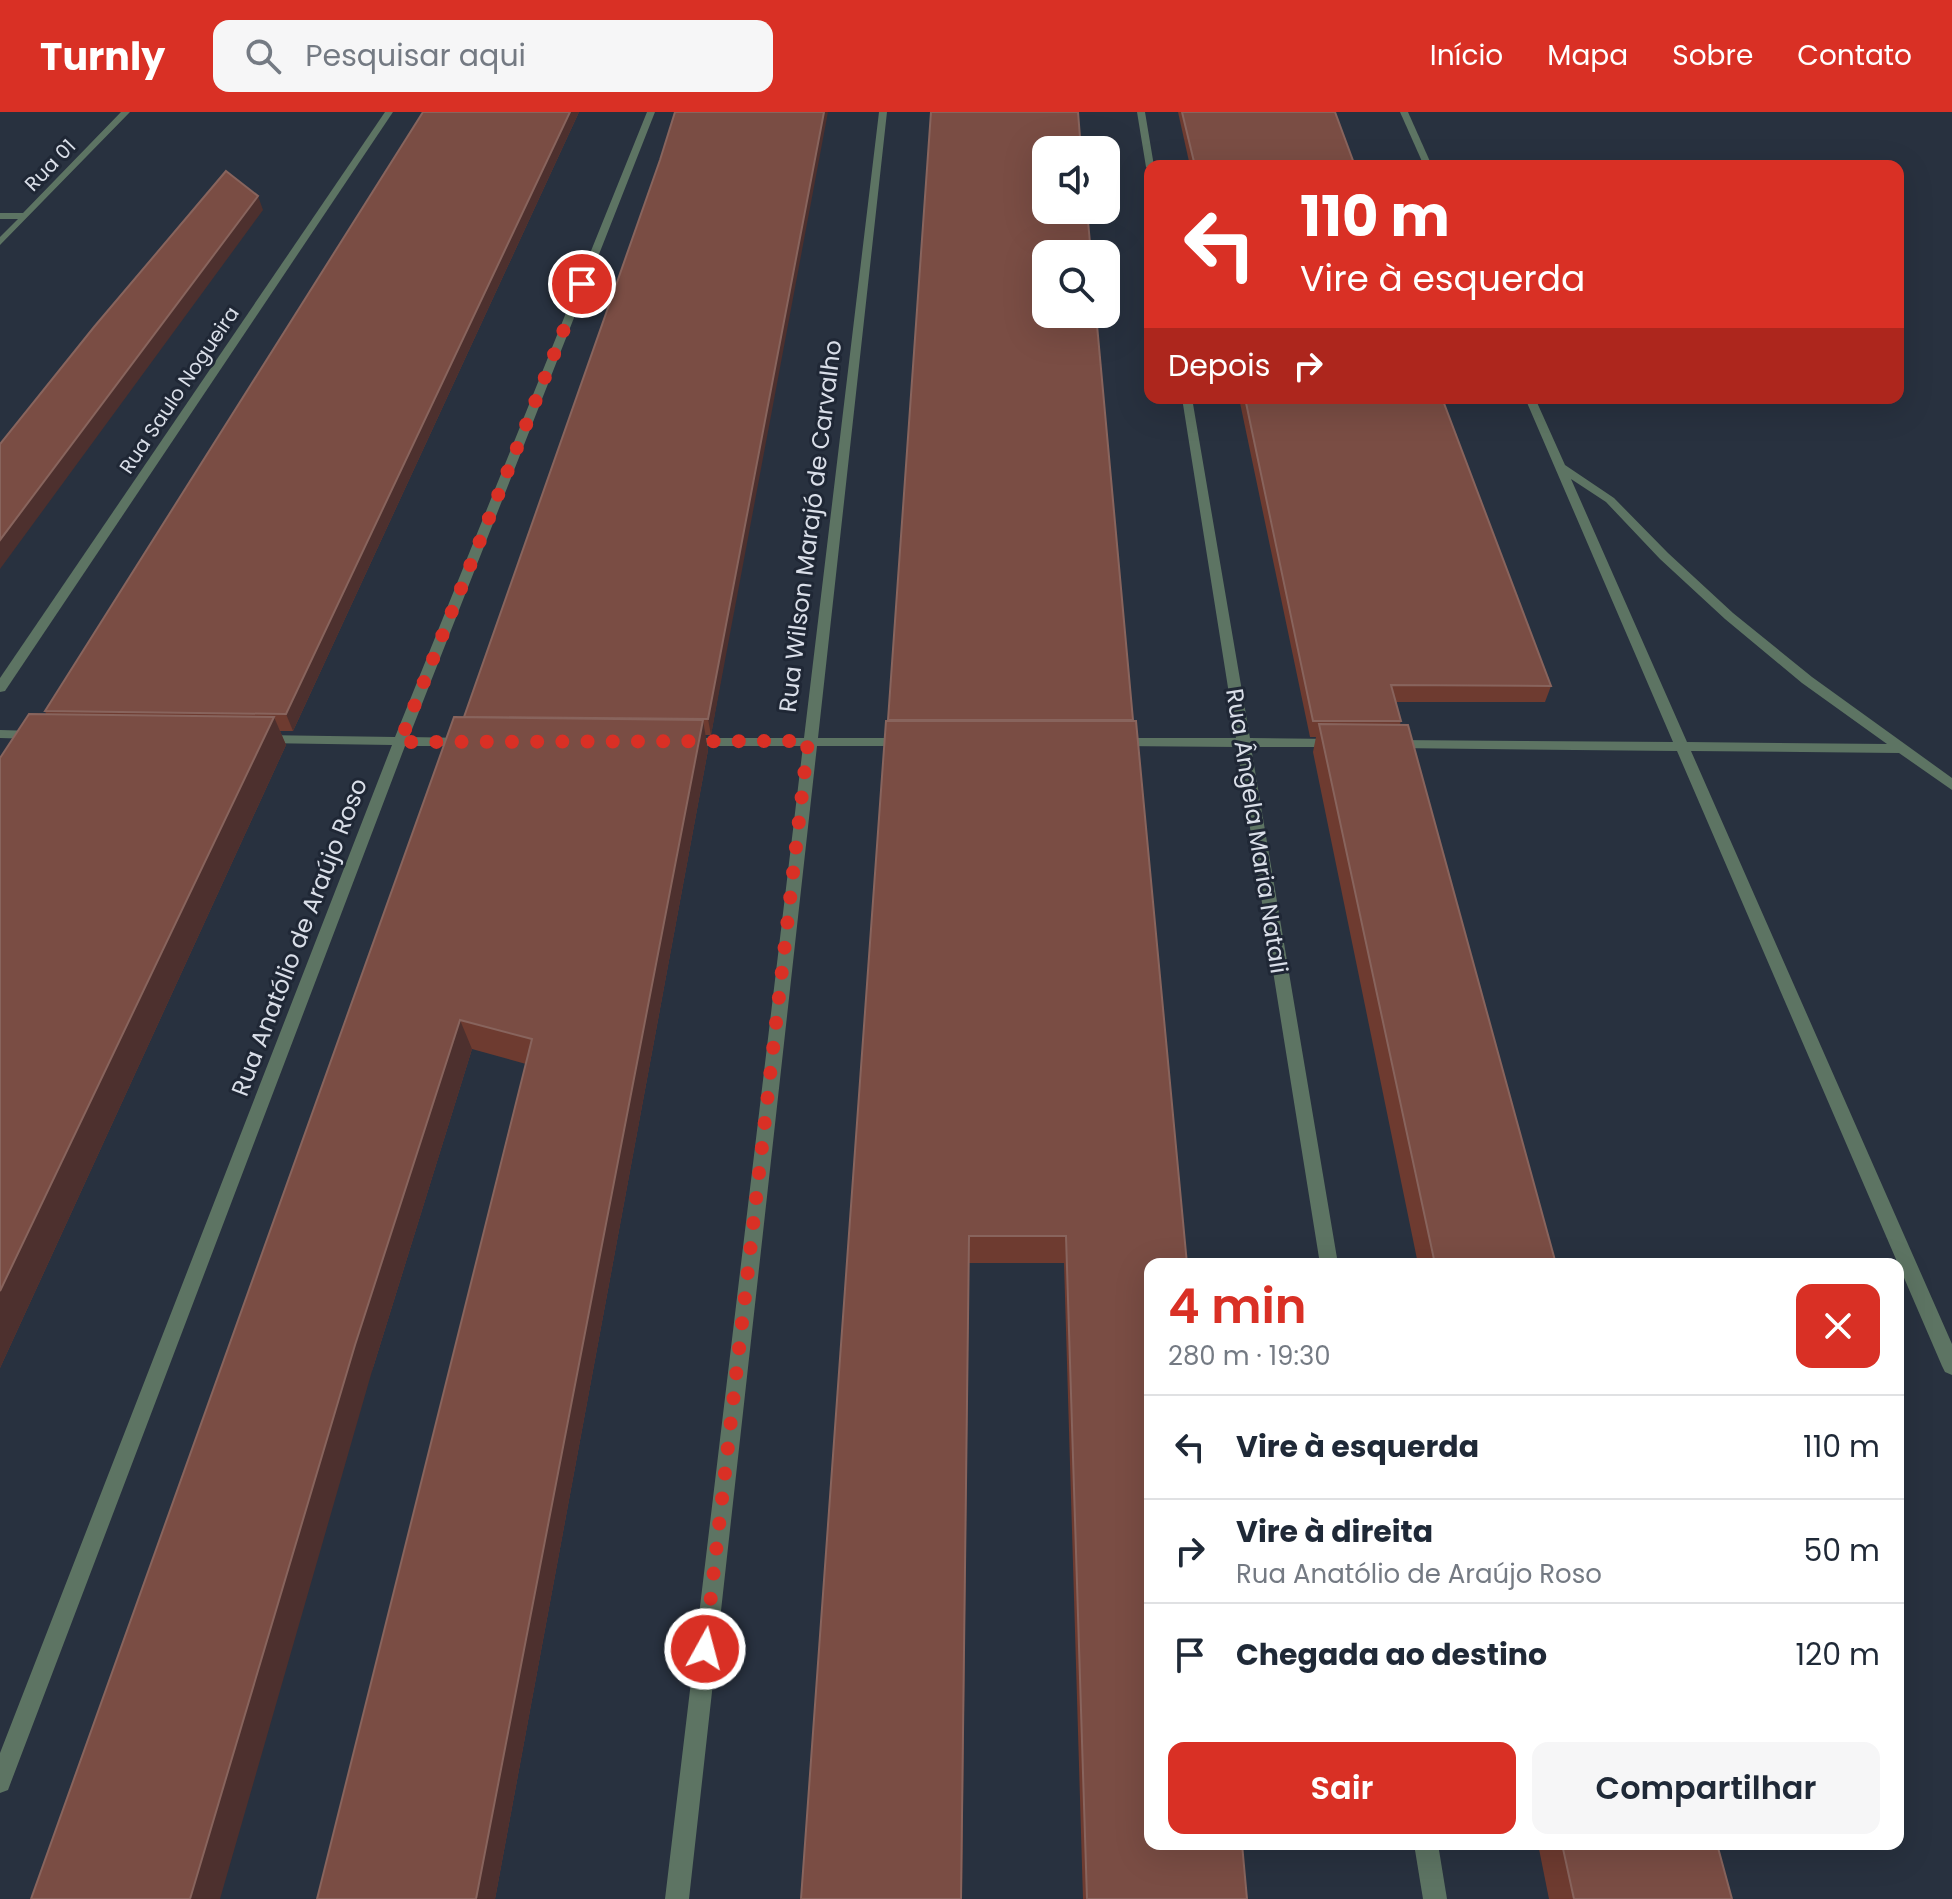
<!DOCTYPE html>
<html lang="pt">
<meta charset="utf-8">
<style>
:root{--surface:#fff;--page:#f6f6f7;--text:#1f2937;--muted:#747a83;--line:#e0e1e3;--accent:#d93025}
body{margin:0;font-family:Poppins,sans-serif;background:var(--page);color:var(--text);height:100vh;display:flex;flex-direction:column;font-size:30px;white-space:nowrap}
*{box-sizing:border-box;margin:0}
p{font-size:26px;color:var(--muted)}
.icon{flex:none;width:44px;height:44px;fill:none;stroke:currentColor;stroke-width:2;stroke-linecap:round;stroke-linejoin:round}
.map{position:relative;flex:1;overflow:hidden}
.drawer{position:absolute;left:1144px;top:1146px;width:760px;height:592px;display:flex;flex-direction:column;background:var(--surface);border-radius:16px;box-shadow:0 8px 32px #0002}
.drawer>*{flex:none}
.guide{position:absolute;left:1144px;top:48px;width:760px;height:244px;border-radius:16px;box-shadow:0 8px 32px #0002;background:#d93025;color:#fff;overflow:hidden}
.tools{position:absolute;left:1032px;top:24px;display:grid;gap:16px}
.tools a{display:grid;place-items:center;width:88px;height:88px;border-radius:16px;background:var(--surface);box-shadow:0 8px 32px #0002;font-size:40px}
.pin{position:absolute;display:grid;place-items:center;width:68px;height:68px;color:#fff;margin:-34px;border:4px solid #fff;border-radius:50%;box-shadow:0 2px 8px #0007}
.me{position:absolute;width:88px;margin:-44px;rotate:7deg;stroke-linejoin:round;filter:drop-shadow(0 0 6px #0008)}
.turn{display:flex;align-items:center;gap:28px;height:168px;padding:0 24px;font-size:36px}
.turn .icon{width:104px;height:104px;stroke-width:2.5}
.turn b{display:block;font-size:56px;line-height:68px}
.then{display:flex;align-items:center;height:76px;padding:0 24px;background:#0003;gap:16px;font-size:30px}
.round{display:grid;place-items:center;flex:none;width:84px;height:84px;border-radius:16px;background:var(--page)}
.headline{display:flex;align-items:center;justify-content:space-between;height:136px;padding:0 24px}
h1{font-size:48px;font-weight:600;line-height:60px;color:var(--accent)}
.cta{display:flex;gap:16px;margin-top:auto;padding:16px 24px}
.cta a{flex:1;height:92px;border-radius:16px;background:var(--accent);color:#fff;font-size:32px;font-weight:600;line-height:92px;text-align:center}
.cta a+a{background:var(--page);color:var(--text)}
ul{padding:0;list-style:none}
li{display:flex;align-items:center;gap:24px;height:104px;padding:0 24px;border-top:2px solid var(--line)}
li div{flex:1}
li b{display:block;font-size:30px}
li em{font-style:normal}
header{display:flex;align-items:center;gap:48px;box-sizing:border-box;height:112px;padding:0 40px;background:var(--accent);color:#fff}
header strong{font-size:38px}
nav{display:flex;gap:44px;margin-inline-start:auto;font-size:28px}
.search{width:560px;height:72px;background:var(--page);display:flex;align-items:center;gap:20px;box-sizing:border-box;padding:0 28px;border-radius:16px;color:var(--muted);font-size:30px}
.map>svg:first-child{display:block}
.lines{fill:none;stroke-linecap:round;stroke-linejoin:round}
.street{fill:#5d7463;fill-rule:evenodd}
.wall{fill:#6e3b30}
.shaded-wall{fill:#4d302e}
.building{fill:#7a4d44;stroke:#88645d;stroke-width:2}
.route{stroke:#d93025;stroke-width:14;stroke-dasharray:0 25.2}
.labels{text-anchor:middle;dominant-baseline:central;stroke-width:6;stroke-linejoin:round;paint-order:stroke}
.far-street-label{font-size:20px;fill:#d9dee8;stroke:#1f2735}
.street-label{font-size:24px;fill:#d9dee8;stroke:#1f2735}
</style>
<header>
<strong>Turnly</strong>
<div class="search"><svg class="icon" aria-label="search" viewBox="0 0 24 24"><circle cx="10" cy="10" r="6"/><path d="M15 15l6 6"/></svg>Pesquisar aqui</div>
<nav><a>Início</a><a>Mapa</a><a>Sobre</a><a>Contato</a></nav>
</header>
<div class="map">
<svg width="1952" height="1787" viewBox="0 0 1952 1787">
<rect width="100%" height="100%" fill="#28313f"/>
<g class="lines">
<g class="street">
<path d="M 121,0 L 130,0 L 0,133 L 0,125 L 18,107 L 0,107 L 0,101 L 23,101 Z"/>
<path d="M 385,0 L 393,0 L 5,579 L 0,580 L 0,566 Z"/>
<path d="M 647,0 L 655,0 L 409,625 L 466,626 L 473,630 L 466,634 L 405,634 L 11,1670 L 8,1678 L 0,1681 L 0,1641 L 392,633 L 262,631 L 255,627 L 262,623 L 395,625 Z"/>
<path d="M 879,0 L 887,0 L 818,626 L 906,626 L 913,630 L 906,634 L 817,634 L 689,1787 L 665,1787 L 803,634 L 686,634 L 679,630 L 686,626 L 804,626 Z"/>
<path d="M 1137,0 L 1145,0 L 1154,54 L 1150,54 L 1150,58 L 1146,55 Z"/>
<path d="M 1400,0 L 1408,0 L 1432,54 L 1424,54 Z"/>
<path d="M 1182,286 L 1192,286 L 1250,626 L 1334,627 L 1341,631 L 1334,635 L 1251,635 L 1338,1152 L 1320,1152 L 1237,635 L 1118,634 L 1111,630 L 1118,626 L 1236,626 Z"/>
<path d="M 1525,286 L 1535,286 L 1565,353 L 1614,386 L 1668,441 L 1733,501 L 1812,565 L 1952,666 L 1952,678 L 1899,641 L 1691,639 L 1952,1232 L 1952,1263 L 1945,1260 L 1942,1254 L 1677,639 L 1394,636 L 1387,632 L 1394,628 L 1673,630 ZM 1571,367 L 1606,390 L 1660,447 L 1725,507 L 1802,571 L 1887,632 L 1687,630 Z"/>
<path d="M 0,618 L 34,619 L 41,623 L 34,627 L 0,626 Z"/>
<path d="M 1414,1732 L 1438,1732 L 1447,1787 L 1423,1787 Z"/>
</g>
</g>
<g class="wall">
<path d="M 423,0 L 579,0 L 293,619 L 280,619 L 286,633 L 0,1256 L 0,646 L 46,602 L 45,599 Z"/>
<path d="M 1178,0 L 1335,0 L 1355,54 L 1190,54 Z"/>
<path d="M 1239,286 L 1442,286 L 1551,574 L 1545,590 L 1395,590 L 1401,609 L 1400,612 L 1556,1152 L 1418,1152 L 1313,640 L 1316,625 L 1310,625 Z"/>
<path d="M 732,505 L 711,623 L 705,623 L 708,638 L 495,1787 L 317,1787 L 526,952 L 472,937 L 372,1259 L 464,605 Z"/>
<path d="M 888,609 L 1133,609 L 1247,1787 L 1083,1787 L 1064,1151 L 969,1151 L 962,1787 L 801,1787 Z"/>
<path d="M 1538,1732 L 1717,1732 L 1732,1787 L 1549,1787 Z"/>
</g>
<g class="shaded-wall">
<path d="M 570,0 L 579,0 L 293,619 L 286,602 Z"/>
<path d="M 824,0 L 828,0 L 711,623 L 708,607 Z"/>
<path d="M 258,84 L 263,98 L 0,457 L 0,428 Z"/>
<path d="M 274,605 L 286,633 L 0,1256 L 0,1179 Z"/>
<path d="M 703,608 L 708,638 L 495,1787 L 476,1787 Z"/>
<path d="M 460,908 L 472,937 L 372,1259 L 220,1787 L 190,1787 L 355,1233 Z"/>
</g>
<g class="building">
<path d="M 423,0 L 570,0 L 286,602 L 45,599 Z"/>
<path d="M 675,0 L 824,0 L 708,607 L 464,605 L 660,48 Z"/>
<path d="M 931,0 L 1078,0 L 1081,38 L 1046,38 L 1046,98 L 1087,98 L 1091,142 L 1046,142 L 1046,202 L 1096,202 L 1133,608 L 888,608 Z"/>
<path d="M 1182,0 L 1335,0 L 1355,54 L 1195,54 Z"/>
<path d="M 226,59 L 258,84 L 0,428 L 0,332 L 94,215 Z"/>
<path d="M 1245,286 L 1442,286 L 1551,574 L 1391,573 L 1401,609 L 1313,609 Z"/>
<path d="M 29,602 L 274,605 L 0,1179 L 0,646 Z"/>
<path d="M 454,605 L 703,608 L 476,1787 L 317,1787 L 532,927 L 460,908 L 355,1233 L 190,1787 L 31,1787 Z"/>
<path d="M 886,609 L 1136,609 L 1187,1152 L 1150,1152 L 1150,1732 L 1242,1732 L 1247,1787 L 1087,1787 L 1066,1124 L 969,1124 L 961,1787 L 801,1787 Z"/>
<path d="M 1319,612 L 1408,613 L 1556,1152 L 1435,1152 Z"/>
<path d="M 1562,1732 L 1717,1732 L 1732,1787 L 1574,1787 Z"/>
</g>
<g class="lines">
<path class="route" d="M 582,172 L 400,630 L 808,629 L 705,1537"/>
</g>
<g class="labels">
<g class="far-street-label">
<text transform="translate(50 53) rotate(-46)">Rua 01</text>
<text transform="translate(179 278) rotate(-56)">Rua Saulo Nogueira</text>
</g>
<g class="street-label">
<text transform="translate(810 414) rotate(-83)">Rua Wilson Marajó de Carvalho</text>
<text transform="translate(1257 719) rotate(81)">Rua Ângela Maria Natali</text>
<text transform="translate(299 825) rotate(-69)">Rua Anatólio de Araújo Roso</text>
</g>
</g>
</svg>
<div class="tools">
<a><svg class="icon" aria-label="sound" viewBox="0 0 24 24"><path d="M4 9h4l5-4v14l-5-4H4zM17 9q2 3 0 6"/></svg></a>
<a><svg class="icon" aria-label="search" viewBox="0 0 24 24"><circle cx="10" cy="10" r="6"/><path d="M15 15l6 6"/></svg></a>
</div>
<div class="pin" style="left:582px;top:172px;background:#d93025"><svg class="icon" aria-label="arrive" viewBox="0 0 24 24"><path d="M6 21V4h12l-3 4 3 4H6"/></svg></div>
<svg class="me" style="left:705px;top:1537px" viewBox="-20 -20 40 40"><circle r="17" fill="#d93025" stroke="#fff" stroke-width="3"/><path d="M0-11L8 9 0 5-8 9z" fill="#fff"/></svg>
<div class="guide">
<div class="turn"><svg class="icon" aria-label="left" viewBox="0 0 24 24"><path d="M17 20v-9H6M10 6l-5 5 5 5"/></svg><div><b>110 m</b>Vire à esquerda</div></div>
<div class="then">Depois<svg class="icon" aria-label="right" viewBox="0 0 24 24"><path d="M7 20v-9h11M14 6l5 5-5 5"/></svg></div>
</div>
<section class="drawer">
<div class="headline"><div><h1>4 min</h1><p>280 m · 19:30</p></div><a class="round" style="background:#d93025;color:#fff"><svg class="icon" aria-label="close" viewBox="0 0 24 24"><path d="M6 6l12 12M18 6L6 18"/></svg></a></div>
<ul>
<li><svg class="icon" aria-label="left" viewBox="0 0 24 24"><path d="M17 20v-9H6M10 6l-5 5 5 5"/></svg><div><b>Vire à esquerda</b></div><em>110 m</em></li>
<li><svg class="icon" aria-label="right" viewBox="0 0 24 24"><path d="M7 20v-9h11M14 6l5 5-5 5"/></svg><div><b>Vire à direita</b><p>Rua Anatólio de Araújo Roso</p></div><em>50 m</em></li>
<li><svg class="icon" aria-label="arrive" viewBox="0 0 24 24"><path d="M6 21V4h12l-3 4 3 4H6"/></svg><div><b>Chegada ao destino</b></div><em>120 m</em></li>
</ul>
<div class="cta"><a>Sair</a><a>Compartilhar</a></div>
</section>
</div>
